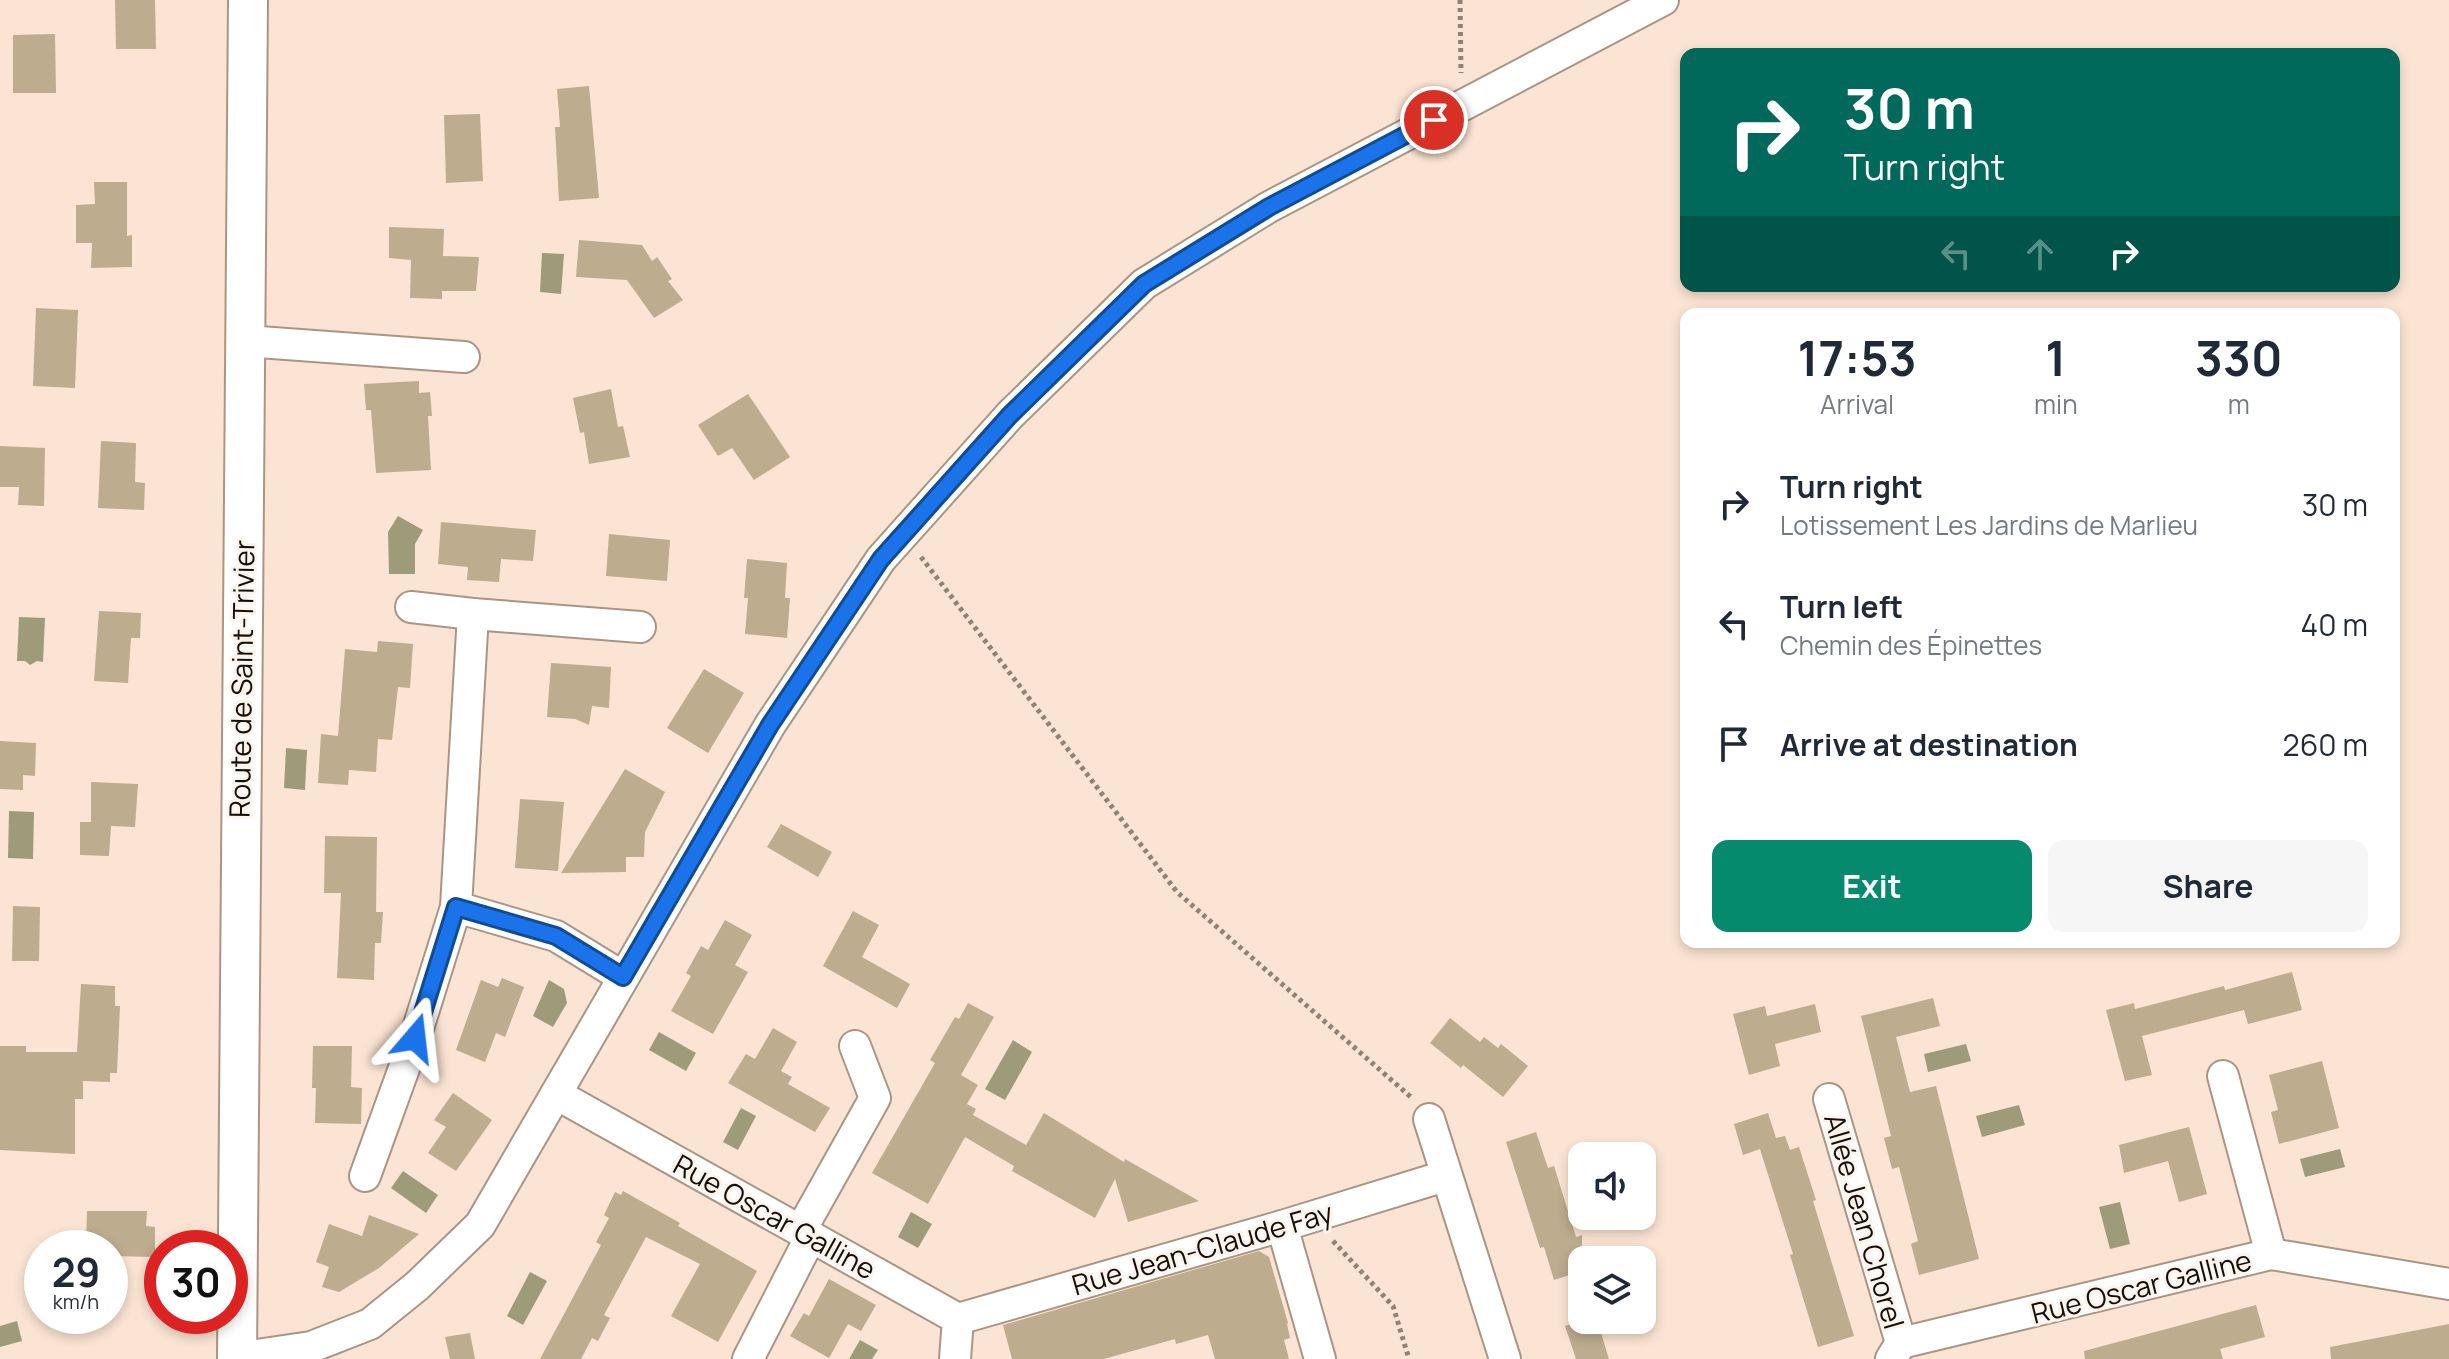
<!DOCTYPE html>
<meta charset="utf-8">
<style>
:root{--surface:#fff;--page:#f6f6f7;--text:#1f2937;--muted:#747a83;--accent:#058a6e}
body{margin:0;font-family:Manrope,sans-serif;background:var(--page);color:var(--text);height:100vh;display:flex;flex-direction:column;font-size:30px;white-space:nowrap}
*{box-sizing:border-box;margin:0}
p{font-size:26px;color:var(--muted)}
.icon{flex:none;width:44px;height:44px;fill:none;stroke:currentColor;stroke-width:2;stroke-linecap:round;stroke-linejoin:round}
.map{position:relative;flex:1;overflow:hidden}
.sheet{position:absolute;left:1680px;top:308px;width:720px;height:640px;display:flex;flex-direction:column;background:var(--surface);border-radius:16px;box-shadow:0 4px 12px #0003}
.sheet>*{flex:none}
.guide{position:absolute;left:1680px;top:48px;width:720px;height:244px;border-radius:16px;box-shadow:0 4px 12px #0003;background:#00695c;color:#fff;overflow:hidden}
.tools{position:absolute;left:1568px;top:1142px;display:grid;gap:16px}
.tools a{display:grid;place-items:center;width:88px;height:88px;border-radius:16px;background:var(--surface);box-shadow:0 4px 12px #0003;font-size:40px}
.speed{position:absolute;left:24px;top:1230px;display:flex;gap:16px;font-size:40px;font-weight:700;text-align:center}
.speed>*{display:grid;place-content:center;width:104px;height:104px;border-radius:50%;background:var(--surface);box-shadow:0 4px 12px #0003;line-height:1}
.speed small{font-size:20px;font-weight:400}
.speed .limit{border:12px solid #d22;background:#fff;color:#111}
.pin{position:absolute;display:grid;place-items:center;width:68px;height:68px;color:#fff;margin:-34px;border:4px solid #fff;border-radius:50%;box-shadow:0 2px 8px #0007}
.me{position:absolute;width:88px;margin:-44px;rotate:17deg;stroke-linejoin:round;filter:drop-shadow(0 0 6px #0008)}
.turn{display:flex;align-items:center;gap:28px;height:168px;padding:0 32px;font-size:36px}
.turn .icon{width:104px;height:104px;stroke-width:2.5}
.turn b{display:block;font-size:56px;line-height:68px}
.lanes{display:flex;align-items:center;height:76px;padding:0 32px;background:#0003;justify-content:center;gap:40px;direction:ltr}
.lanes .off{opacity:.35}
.eta{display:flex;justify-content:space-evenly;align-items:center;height:136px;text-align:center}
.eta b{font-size:48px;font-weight:700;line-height:56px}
.action{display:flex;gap:16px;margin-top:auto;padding:16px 32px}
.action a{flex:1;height:92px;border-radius:16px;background:var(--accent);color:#fff;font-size:32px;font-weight:700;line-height:92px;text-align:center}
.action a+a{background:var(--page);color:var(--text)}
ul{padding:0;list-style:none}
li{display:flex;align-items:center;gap:24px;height:120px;padding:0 32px}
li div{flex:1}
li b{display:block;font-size:30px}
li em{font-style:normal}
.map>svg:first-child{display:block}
.water{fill:#9d9b7a}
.building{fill:#bdac8e}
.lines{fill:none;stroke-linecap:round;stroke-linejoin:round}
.minor-casing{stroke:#aa9585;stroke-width:34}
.major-casing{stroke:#aa9585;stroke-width:42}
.path{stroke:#918276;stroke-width:5;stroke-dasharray:4 4;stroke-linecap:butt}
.minor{stroke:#fff;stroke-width:30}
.major{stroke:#fff;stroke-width:38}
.route-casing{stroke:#114b97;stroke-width:20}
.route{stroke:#1a73e8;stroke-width:14}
.labels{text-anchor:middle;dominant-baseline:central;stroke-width:6;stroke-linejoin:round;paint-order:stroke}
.street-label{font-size:28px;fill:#150e08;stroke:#fef4ee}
</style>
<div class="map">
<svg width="2449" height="1359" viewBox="0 0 2449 1359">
<rect width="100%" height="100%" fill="#fbe4d3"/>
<g class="water">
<path d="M 542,253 L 564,254 L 561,294 L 540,292 Z"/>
<path d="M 398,516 L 423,530 L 415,544 L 415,574 L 389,574 L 388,532 Z"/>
<path d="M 19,617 L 45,618 L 43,662 L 37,661 L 30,665 L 25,661 L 17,661 Z"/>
<path d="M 286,748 L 307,750 L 305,790 L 284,788 Z"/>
<path d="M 9,811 L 34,812 L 33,859 L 8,858 Z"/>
<path d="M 549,980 L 564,989 L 567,1003 L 553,1027 L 533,1016 Z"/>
<path d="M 659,1032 L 696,1053 L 686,1071 L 649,1050 Z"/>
<path d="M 1013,1040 L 1032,1052 L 1005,1100 L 985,1089 Z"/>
<path d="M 1966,1044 L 1971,1061 L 1928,1072 L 1924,1054 Z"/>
<path d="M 2019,1105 L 2025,1125 L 1982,1137 L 1976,1116 Z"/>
<path d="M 741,1108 L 756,1116 L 738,1150 L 723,1142 Z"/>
<path d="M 2340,1149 L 2345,1167 L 2305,1177 L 2300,1159 Z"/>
<path d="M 403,1171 L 438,1195 L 426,1213 L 391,1188 Z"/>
<path d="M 2120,1202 L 2130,1244 L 2110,1249 L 2099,1207 Z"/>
<path d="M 911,1212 L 932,1224 L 918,1248 L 898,1237 Z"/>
<path d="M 530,1272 L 547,1281 L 523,1325 L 507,1316 Z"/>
<path d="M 17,1321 L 22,1341 L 0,1347 L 0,1326 Z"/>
<path d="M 860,1340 L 878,1350 L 872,1359 L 849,1359 Z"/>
</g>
<g class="building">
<path d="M 115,0 L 155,0 L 156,49 L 116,49 Z"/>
<path d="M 55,34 L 56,93 L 13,93 L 13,35 Z"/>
<path d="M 589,86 L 599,198 L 559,201 L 555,127 L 560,127 L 557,89 Z"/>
<path d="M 480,114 L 483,181 L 446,183 L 444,115 Z"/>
<path d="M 94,182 L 127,182 L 127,236 L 132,235 L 132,267 L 91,268 L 92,243 L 76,243 L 76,205 L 95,204 Z"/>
<path d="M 389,227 L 444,229 L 443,256 L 479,257 L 476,291 L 442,291 L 442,299 L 410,298 L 411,260 L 389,258 Z"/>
<path d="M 579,240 L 642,245 L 652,261 L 657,257 L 672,279 L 668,281 L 683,300 L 654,318 L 627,280 L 576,277 Z"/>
<path d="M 36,308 L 78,310 L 75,388 L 33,386 Z"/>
<path d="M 419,381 L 419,393 L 430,392 L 432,416 L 428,416 L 431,470 L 376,473 L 371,410 L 366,410 L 364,384 Z"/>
<path d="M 611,389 L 618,427 L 623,426 L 630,457 L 589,464 L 584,432 L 580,433 L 573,398 Z"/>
<path d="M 748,394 L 790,457 L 754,480 L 732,448 L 718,456 L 698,425 Z"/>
<path d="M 101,441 L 136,443 L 135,482 L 145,483 L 144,510 L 98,508 Z"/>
<path d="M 0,446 L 45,448 L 44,506 L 18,505 L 19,487 L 0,487 Z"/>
<path d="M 441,522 L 536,530 L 533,561 L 501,559 L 499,582 L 467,580 L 468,567 L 438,564 Z"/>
<path d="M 609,534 L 670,540 L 667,581 L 606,576 Z"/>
<path d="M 747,559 L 787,563 L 785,598 L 790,598 L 787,638 L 745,634 L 748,598 L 744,598 Z"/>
<path d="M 99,611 L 141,613 L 140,638 L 131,638 L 128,683 L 94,681 Z"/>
<path d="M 378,641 L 413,644 L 410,688 L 398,687 L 392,740 L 378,739 L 376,772 L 349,770 L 348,785 L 318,783 L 321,734 L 338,736 L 345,649 L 377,652 Z"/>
<path d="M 551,663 L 611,667 L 609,708 L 592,706 L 589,725 L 575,719 L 547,717 Z"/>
<path d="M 704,669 L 744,693 L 708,753 L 667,728 Z"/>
<path d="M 0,741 L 36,743 L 35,776 L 23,775 L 23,790 L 0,789 Z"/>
<path d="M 625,769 L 665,792 L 645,832 L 644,857 L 626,857 L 626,872 L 561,873 Z"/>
<path d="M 91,782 L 138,784 L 135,827 L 111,826 L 109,856 L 80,855 L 80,822 L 91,822 Z"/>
<path d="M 520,799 L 564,802 L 558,871 L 515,868 Z"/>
<path d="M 781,824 L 832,852 L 818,877 L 767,847 Z"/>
<path d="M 325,836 L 377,837 L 376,912 L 383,912 L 381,943 L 375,943 L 374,980 L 337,978 L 341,893 L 324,893 Z"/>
<path d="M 13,906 L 40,907 L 39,961 L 12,961 Z"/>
<path d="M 853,911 L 879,925 L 862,957 L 910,984 L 897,1008 L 823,966 Z"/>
<path d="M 725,920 L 752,935 L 735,965 L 748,972 L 713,1034 L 671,1011 L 691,976 L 686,973 L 701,946 L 708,950 Z"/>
<path d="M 2292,972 L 2302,1010 L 2248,1024 L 2244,1010 L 2142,1036 L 2152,1075 L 2125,1081 L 2106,1010 L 2134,1003 L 2135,1009 L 2224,986 L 2225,990 Z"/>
<path d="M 502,978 L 524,987 L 505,1037 L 496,1033 L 485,1062 L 456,1050 L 481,980 L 498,987 Z"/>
<path d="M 81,984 L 115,986 L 115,1006 L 120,1006 L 117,1073 L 110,1073 L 110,1082 L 83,1081 L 83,1099 L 75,1099 L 75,1154 L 0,1150 L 0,1046 L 26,1046 L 26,1052 L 77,1052 Z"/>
<path d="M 1933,998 L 1940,1026 L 1896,1037 L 1910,1092 L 1936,1086 L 1979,1259 L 1919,1275 L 1911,1244 L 1918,1241 L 1899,1167 L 1892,1169 L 1884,1138 L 1891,1136 L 1861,1016 Z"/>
<path d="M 968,1003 L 994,1017 L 961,1075 L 978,1085 L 967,1104 L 976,1109 L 973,1115 L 1026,1145 L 1044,1113 L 1124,1162 L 1125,1159 L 1199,1201 L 1128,1222 L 1115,1179 L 1095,1218 L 1012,1171 L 1014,1166 L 965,1137 L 928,1204 L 872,1173 L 935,1063 L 930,1060 L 955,1017 L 959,1019 Z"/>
<path d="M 1815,1004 L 1821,1032 L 1775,1044 L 1780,1066 L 1749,1075 L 1733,1014 L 1765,1006 L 1767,1016 Z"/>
<path d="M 1450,1018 L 1480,1042 L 1484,1037 L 1498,1048 L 1501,1044 L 1528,1066 L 1503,1097 L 1463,1065 L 1461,1068 L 1430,1043 Z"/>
<path d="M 773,1028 L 797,1042 L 781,1071 L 792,1077 L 788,1084 L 830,1108 L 815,1132 L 728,1083 L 746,1054 L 755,1059 Z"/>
<path d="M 313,1046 L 352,1046 L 351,1087 L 362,1088 L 361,1124 L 315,1123 L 316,1088 L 312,1088 Z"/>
<path d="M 2322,1061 L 2339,1128 L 2279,1144 L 2271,1112 L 2278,1110 L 2269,1075 Z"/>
<path d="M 453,1093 L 492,1120 L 456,1171 L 428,1153 L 446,1127 L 434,1120 Z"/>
<path d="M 1768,1113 L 1776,1138 L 1785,1136 L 1790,1150 L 1799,1147 L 1816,1200 L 1813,1201 L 1854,1336 L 1818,1347 L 1790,1255 L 1793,1254 L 1760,1149 L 1743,1155 L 1734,1124 Z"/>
<path d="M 2189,1127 L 2207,1194 L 2179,1202 L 2168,1161 L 2124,1173 L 2119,1145 Z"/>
<path d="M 1536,1132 L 1548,1168 L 1554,1166 L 1576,1237 L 1582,1235 L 1582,1271 L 1554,1280 L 1544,1247 L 1540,1248 L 1506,1142 Z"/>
<path d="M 623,1191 L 680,1223 L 678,1226 L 757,1271 L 718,1342 L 671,1316 L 700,1264 L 646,1237 L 604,1315 L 610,1318 L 598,1341 L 592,1338 L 581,1359 L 540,1359 L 601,1245 L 596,1242 L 609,1218 L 604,1215 L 615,1192 L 621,1195 Z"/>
<path d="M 87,1211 L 147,1211 L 146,1226 L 155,1227 L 155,1257 L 110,1256 L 110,1248 L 86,1248 Z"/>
<path d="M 369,1215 L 419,1234 L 379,1268 L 339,1292 L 322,1287 L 329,1267 L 316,1262 L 329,1224 L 362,1236 Z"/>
<path d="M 1259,1251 L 1269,1257 L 1288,1323 L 1287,1324 L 1290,1338 L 1284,1340 L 1289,1359 L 1215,1359 L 1208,1335 L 1176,1344 L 1175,1339 L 1104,1359 L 1012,1359 L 1003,1325 Z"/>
<path d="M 829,1279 L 876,1305 L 861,1331 L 848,1324 L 829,1358 L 790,1336 L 804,1313 L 809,1316 Z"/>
<path d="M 2256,1305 L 2265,1337 L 2220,1349 L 2223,1359 L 2085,1359 L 2084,1351 Z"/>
<path d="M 1583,1320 L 1597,1320 L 1609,1359 L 1576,1359 L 1565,1326 Z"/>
<path d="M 2449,1324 L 2449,1359 L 2331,1359 L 2330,1347 Z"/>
<path d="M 470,1333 L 475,1359 L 450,1359 L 445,1337 Z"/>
</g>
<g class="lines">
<g class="minor-casing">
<g id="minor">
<path d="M 245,341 L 464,357"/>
<path d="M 411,607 L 473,614"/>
<path d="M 623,977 L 556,936 L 456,907 L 473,614 L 640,627"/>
<path d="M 2223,1076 L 2271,1254"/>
<path d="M 556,1094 L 958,1319 L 955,1359"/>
<path d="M 1829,1099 L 1901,1343"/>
<path d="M 1429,1119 L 1505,1359"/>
<path d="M 365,1176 L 415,1038 L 456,907"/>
<path d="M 1282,1226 L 1320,1359"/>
<path d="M 801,1230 L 875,1098 L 855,1046"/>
<path d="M 958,1319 L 1282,1226 L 1445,1176"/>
<path d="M 237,1358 L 311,1347 L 370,1324 L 417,1286 L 480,1225 L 770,725 L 881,559 L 1010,415 L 1144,284 L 1269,207 L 1663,0"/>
<path d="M 748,1359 L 811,1236"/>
<path d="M 1891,1359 L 1901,1343 L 2271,1254 L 2449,1284"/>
</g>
</g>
<g class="major-casing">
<path id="major" d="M 237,1359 L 248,0"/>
</g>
<g class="path">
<path d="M 1460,0 L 1461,73"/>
<path d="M 921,557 L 1177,892 L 1412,1098"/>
<path d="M 1333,1241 L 1393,1306 L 1409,1359"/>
</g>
<use href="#minor" class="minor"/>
<use href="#major" class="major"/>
</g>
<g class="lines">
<g class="route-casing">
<path id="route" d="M 415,1038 L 456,907 L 556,936 L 623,977 L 770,725 L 881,559 L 1010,415 L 1144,284 L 1269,207 L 1434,120"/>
</g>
<use href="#route" class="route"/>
</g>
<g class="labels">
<g class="street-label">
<text transform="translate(241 679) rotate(-89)">Route de Saint-Trivier</text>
<text transform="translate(775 1216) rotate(29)">Rue Oscar Galline</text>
<text transform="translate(1865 1221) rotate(74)">Allée Jean Chorel</text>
<text transform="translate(1202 1248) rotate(-16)">Rue Jean-Claude Fay</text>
<text transform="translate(2141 1286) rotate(-14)">Rue Oscar Galline</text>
</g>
</g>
</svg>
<div class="tools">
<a><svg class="icon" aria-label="sound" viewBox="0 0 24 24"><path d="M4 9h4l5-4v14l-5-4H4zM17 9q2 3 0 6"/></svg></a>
<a><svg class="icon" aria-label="layers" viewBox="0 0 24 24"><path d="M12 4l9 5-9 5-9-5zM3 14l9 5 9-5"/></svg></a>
</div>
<div class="speed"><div>29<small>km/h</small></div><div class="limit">30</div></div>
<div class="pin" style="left:1434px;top:120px;background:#d93025"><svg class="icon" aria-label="arrive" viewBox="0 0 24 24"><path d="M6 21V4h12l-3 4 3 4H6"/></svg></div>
<svg class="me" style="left:415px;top:1038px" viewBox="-20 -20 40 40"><path d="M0-17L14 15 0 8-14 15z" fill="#1a73e8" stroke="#fff" stroke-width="4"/></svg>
<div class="guide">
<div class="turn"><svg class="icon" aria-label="right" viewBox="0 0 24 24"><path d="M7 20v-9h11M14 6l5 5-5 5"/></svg><div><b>30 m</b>Turn right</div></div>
<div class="lanes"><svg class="icon off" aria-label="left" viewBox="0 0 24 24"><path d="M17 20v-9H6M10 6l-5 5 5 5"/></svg><svg class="icon off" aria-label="ahead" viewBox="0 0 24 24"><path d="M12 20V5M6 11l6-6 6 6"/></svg><svg class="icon" aria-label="right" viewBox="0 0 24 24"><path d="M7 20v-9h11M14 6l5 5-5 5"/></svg></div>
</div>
<section class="sheet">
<div class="eta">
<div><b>17:53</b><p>Arrival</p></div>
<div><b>1</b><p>min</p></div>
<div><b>330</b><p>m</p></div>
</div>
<ul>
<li><svg class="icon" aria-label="right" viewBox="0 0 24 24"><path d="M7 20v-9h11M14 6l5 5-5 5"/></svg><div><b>Turn right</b><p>Lotissement Les Jardins de Marlieu</p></div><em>30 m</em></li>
<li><svg class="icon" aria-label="left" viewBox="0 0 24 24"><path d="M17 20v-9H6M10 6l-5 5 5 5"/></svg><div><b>Turn left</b><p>Chemin des Épinettes</p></div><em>40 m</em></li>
<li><svg class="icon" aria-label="arrive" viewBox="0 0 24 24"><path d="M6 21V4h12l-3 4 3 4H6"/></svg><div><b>Arrive at destination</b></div><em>260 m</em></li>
</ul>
<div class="action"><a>Exit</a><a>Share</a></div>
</section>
</div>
